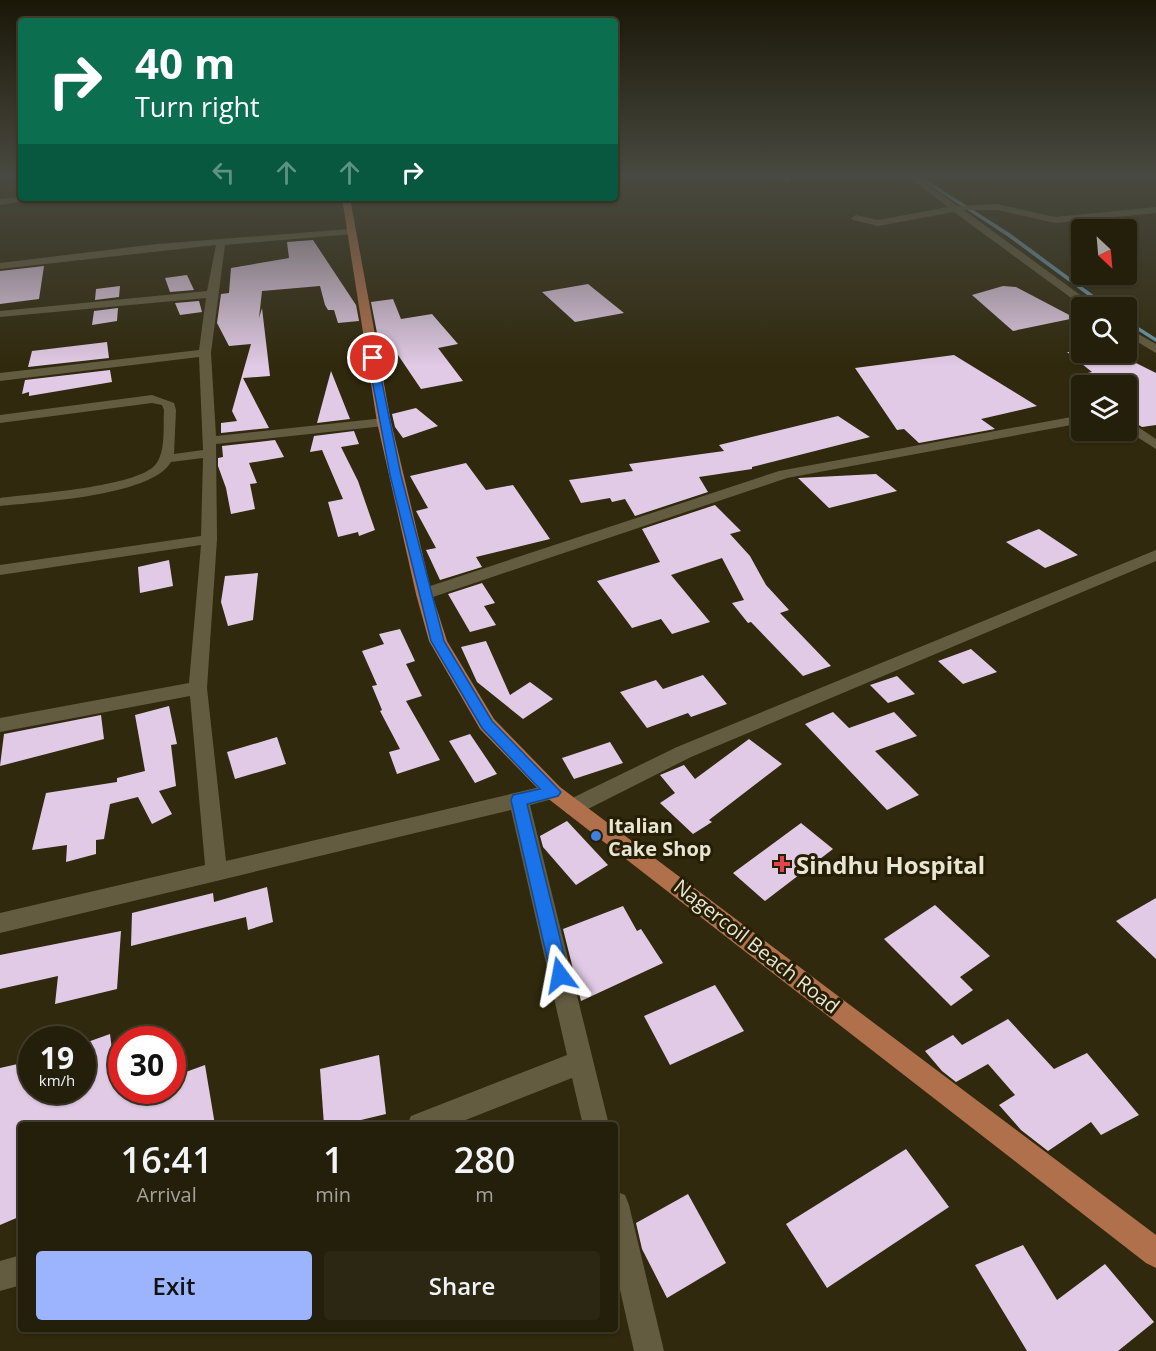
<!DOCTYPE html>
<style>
:root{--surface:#241f0a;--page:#2c2713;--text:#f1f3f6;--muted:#a3a29c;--line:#413d2b;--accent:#9cb4fd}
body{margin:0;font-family:"Open Sans",sans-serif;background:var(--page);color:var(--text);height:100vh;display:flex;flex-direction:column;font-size:22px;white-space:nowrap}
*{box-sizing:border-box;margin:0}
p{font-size:20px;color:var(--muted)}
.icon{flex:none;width:33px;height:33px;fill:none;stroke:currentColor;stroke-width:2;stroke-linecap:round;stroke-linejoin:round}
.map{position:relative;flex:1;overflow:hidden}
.sheet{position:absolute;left:18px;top:1122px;width:600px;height:210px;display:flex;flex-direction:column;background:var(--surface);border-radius:6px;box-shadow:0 2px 4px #0004,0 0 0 2px var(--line)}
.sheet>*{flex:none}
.top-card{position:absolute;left:18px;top:18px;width:600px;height:183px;border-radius:6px;box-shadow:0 2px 4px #0004,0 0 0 2px var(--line);background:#0b6e4f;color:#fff;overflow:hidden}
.needle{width:39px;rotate:154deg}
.tools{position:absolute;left:1071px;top:219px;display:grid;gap:12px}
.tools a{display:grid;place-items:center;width:66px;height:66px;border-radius:6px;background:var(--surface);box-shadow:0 2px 4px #0004,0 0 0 2px var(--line);font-size:30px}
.speed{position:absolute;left:18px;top:1026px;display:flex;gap:12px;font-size:30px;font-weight:700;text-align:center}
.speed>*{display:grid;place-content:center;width:78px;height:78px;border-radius:50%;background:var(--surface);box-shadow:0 2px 4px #0004,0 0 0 2px var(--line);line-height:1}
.speed small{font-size:15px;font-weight:400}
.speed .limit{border:9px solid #d22;background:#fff;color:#111}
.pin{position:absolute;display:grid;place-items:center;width:51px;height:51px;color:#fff;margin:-26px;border:3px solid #fff;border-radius:50%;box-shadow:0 2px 6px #0007}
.me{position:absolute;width:66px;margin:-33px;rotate:347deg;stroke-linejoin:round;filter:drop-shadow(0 0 4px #0008)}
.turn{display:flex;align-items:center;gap:21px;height:126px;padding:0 18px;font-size:27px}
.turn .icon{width:78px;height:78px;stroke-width:2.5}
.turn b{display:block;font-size:42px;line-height:51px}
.lanes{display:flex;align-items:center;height:57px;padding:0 18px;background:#0003;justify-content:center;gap:30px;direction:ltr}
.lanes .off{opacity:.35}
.eta{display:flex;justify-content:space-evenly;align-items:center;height:102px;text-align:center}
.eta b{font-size:36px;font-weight:600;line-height:42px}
.primary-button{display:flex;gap:12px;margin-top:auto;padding:12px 18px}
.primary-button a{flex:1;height:69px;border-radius:6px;background:var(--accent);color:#111;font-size:24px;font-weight:600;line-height:69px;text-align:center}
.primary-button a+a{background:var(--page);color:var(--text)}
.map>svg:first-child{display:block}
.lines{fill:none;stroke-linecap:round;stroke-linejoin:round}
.stream{fill:#6a99b1;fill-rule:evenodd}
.building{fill:#e1cae5}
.minor{fill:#645c40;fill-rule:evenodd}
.major{fill:#b0704c;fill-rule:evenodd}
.route{fill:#1a73e8;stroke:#114b97;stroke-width:1.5}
.shop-dot{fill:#3f7fe0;stroke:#261f04;stroke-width:2}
.health-dot{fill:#e0444e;stroke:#261f04;stroke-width:2}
.labels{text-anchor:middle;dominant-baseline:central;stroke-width:6;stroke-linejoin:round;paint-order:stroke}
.poi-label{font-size:20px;font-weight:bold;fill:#e9e5d5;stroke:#261f04;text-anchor:start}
.street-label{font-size:20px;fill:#e9e5d5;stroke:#261f04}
.near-poi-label{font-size:24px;font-weight:bold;fill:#e9e5d5;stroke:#261f04;text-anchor:start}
</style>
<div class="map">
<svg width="1156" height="1351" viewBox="0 0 1156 1351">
<rect width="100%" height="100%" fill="#30290d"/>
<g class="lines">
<g class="stream">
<path d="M 917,177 L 922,177 L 1011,234 L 1111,308 L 1105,308 L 1007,236 Z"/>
<path d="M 1126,319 L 1156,338 L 1156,342 L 1126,323 Z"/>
</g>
</g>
<g class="building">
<path d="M 313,240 L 356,305 L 359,321 L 338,323 L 334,310 L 328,310 L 325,305 L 320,286 L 262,291 L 259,318 L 262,308 L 270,376 L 243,378 L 269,428 L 221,433 L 221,423 L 237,421 L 232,411 L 251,344 L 229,346 L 217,323 L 221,294 L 229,293 L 231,268 L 289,258 L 287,242 Z"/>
<path d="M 44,266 L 39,299 L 0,304 L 0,271 Z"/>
<path d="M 187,275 L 194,290 L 170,292 L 165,278 Z"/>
<path d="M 588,284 L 624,313 L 575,322 L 542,292 Z"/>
<path d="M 120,286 L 119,297 L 95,300 L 96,289 Z"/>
<path d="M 1003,286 L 1016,287 L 1075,318 L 1013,331 L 972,295 Z"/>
<path d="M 393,299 L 401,319 L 432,314 L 458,344 L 438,348 L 463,381 L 421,389 L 398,355 L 393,356 L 377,333 L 371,302 Z"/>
<path d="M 199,301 L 202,312 L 180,315 L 175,303 Z"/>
<path d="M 118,308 L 117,321 L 92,325 L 94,311 Z"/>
<path d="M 107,342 L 109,358 L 28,367 L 32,351 Z"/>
<path d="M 1067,352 L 1114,352 L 1156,373 L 1156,425 L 1142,427 L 1126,417 L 1126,386 L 1091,386 L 1075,376 L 1092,372 Z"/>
<path d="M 954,355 L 1037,406 L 981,419 L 995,429 L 919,443 L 904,429 L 897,430 L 855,368 Z"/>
<path d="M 110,370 L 112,382 L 29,396 L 29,392 L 22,394 L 25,380 Z"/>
<path d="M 331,371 L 350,419 L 317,423 L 321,408 Z"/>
<path d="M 416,408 L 438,426 L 403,438 L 395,427 L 392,414 Z"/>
<path d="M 838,416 L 870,437 L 752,467 L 752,469 L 699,477 L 708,492 L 635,516 L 625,499 L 612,502 L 610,498 L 581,503 L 569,480 L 633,471 L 629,464 L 724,451 L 719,445 Z"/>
<path d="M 354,431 L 359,444 L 341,447 L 358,481 L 375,530 L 359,536 L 358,532 L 338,537 L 328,502 L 343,499 L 322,450 L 310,452 L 314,436 Z"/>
<path d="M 275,440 L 284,457 L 249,463 L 257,483 L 250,484 L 255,509 L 231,514 L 226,488 L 218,466 L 218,458 L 223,457 L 222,446 Z"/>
<path d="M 466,463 L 486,490 L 513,485 L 550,539 L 476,557 L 482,567 L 440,580 L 426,550 L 436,548 L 416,511 L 428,508 L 410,476 Z"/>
<path d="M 876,474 L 897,491 L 829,508 L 798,478 Z"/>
<path d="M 715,505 L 741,531 L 730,534 L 750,556 L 766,585 L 789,610 L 780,613 L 831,666 L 803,676 L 751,622 L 748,623 L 732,603 L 744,600 L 722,558 L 671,575 L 710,622 L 672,634 L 661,619 L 632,628 L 597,581 L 660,562 L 642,529 Z"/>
<path d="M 1039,529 L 1078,555 L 1045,568 L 1006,542 Z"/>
<path d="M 169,560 L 173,586 L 140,593 L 138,567 Z"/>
<path d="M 258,573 L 253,620 L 228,626 L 221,602 L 225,576 Z"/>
<path d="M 482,583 L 495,603 L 484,606 L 496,625 L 470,632 L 448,594 Z"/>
<path d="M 400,629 L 415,661 L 406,664 L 422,696 L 406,701 L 440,760 L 397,774 L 389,752 L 400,749 L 380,711 L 382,710 L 372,686 L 377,685 L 362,651 L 384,644 L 379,634 Z"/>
<path d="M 486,641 L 510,695 L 530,682 L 553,699 L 523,719 L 477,682 L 461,647 Z"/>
<path d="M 971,649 L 997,672 L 963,684 L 938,661 Z"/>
<path d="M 703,675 L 727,704 L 691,717 L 688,713 L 647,728 L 620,692 L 656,680 L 663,689 Z"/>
<path d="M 897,676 L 915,694 L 888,703 L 870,685 Z"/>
<path d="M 169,706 L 177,744 L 171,745 L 176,786 L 159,791 L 172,814 L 152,824 L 138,797 L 110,804 L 104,839 L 96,840 L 96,854 L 66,862 L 67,845 L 32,850 L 46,793 L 117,782 L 117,778 L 145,771 L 135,715 Z"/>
<path d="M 833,712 L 849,728 L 894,712 L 917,736 L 875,751 L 919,795 L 887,810 L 805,724 Z"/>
<path d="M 101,715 L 104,739 L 0,766 L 4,734 Z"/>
<path d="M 470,734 L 497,774 L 475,783 L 449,741 Z"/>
<path d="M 277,737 L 286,764 L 235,779 L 227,752 Z"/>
<path d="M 749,739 L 782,764 L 709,820 L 712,822 L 693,834 L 660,803 L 675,793 L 660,775 L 684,765 L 695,779 Z"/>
<path d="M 610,742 L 623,763 L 574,779 L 562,758 Z"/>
<path d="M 567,821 L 608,865 L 576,885 L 543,847 L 540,836 Z"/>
<path d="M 801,823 L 833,849 L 765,901 L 733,873 Z"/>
<path d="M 267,887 L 273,922 L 248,930 L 246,917 L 131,946 L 132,913 L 213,893 L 214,902 Z"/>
<path d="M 1156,898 L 1156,959 L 1116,921 Z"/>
<path d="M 935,905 L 990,956 L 960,977 L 973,990 L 951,1006 L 884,939 Z"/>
<path d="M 623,906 L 637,931 L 641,929 L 663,963 L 581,1001 L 563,929 Z"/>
<path d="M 121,931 L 117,989 L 55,1004 L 58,976 L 0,989 L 0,955 Z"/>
<path d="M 715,985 L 744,1031 L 670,1065 L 644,1016 Z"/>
<path d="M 1008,1019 L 1054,1069 L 1087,1053 L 1139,1115 L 1101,1135 L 1091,1122 L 1048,1151 L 1021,1130 L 999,1105 L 1015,1095 L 988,1064 L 956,1082 L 942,1071 L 925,1051 L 953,1035 L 962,1045 Z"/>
<path d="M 110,1034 L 117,1090 L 172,1090 L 172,1077 L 205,1065 L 215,1125 L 21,1125 L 21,1216 L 0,1225 L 0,1068 L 31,1061 L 26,1090 L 82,1090 L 82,1044 Z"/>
<path d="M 379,1055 L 386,1114 L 340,1125 L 324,1125 L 320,1069 Z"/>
<path d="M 906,1149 L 949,1207 L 827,1288 L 786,1224 Z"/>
<path d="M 688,1194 L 726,1263 L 667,1298 L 642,1249 L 636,1223 Z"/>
<path d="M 1023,1245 L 1057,1300 L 1105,1264 L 1154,1322 L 1118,1351 L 1027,1351 L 975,1265 Z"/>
</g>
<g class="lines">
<g class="minor">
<path d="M 779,177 L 788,177 L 791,180 L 787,183 Z"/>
<path d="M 908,177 L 917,177 L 958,206 L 997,204 L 1055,217 L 1156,207 L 1156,213 L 1055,223 L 997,210 L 964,210 L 1098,308 L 1085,308 L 954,212 L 878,226 L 853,220 L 851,218 L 856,215 L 878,220 L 948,207 Z"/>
<path d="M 21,197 L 21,198 L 43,198 L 0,205 L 0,199 Z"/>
<path d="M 350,229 L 355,232 L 353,234 L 225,245 L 211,353 L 216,436 L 384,418 L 391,422 L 384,426 L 216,444 L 217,539 L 207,688 L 226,861 L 553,784 L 560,787 L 563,792 L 560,797 L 530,805 L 609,1125 L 583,1125 L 572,1078 L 453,1125 L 407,1125 L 411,1116 L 567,1055 L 511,810 L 0,933 L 0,913 L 205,865 L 190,696 L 0,732 L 0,718 L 189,683 L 201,545 L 0,575 L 0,565 L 201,536 L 203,458 L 171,462 C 152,496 38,502 0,506 L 0,498 C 30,494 139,487 156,464 C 166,451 163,426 164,410 L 162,405 L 152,403 L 0,423 L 0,415 L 152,395 L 174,403 L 176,410 L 174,454 L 203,450 L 199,357 L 0,381 L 0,373 L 199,350 L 206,298 L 0,317 L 0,311 L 207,291 L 216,245 L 0,269 L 0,263 L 157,244 Z"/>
<path d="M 1126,327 L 1156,344 L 1156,353 L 1126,335 Z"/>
<path d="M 1082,415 L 1082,423 L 787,478 L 430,598 L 418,598 L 416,594 L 418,590 L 779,471 Z"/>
<path d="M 1126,419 L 1156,439 L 1156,449 L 1126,430 Z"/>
<path d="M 1156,550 L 1156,561 L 691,757 L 580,813 L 573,815 L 566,813 L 563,807 L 566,801 L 677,747 Z"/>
<path d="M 615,1191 L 625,1195 L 629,1205 L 664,1351 L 634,1351 L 615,1268 Z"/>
<path d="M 21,1255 L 21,1285 L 0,1291 L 0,1261 Z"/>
</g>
<path class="major" d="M 342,198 L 350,198 L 391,422 L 432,594 L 447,641 L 494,719 L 560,787 L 1156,1235 L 1156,1268 L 1146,1263 L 546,797 L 480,729 L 429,641 L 416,594 L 377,422 Z"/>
</g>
<linearGradient id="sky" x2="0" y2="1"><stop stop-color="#1a1707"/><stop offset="0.48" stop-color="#484940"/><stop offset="1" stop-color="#484940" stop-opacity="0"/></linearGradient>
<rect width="1156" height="366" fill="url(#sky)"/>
<path class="route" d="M 373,356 L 377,358 L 401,475 L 444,641 L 492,721 L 561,792 L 558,796 L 527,804 L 569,975 L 567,980 L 560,983 L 554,980 L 551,975 L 511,800 L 513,795 L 540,789 L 482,728 L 431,641 L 390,475 L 368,358 Z"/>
<circle class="shop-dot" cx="596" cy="836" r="6"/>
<path class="health-dot" d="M779 855h6v6h6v6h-6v6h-6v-6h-6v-6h6z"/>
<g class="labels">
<g class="poi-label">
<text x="608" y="825">Italian<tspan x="608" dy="23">Cake Shop</tspan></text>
</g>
<g class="street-label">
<text transform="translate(757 946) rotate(38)">Nagercoil Beach Road</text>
</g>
<g class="near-poi-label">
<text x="796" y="864">Sindhu Hospital</text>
</g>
</g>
</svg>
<div class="tools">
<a><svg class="needle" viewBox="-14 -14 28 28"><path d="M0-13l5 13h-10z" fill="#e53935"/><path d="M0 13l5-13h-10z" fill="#a3a29c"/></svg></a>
<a><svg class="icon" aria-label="search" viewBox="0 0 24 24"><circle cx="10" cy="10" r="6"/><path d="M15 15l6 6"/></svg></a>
<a><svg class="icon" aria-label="layers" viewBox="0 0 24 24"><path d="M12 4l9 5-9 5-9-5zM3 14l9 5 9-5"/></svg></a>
</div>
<div class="speed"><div>19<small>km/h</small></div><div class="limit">30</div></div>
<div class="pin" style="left:373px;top:358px;background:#d93025"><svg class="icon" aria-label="arrive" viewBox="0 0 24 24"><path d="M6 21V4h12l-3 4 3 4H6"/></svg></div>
<svg class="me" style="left:560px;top:975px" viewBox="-20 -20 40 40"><path d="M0-17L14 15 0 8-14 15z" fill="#1a73e8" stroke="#fff" stroke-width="4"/></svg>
<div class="top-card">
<div class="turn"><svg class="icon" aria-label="right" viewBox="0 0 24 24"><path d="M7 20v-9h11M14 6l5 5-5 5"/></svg><div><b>40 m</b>Turn right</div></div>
<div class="lanes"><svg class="icon off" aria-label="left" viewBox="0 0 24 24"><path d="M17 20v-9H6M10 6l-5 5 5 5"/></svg><svg class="icon off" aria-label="ahead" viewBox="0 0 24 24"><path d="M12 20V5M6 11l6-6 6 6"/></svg><svg class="icon off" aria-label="ahead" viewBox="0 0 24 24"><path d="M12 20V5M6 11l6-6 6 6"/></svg><svg class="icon" aria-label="right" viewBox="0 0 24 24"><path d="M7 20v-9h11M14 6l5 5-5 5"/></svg></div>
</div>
<section class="sheet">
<div class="eta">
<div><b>16:41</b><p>Arrival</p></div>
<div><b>1</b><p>min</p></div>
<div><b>280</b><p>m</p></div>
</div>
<div class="primary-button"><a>Exit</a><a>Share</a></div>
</section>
</div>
